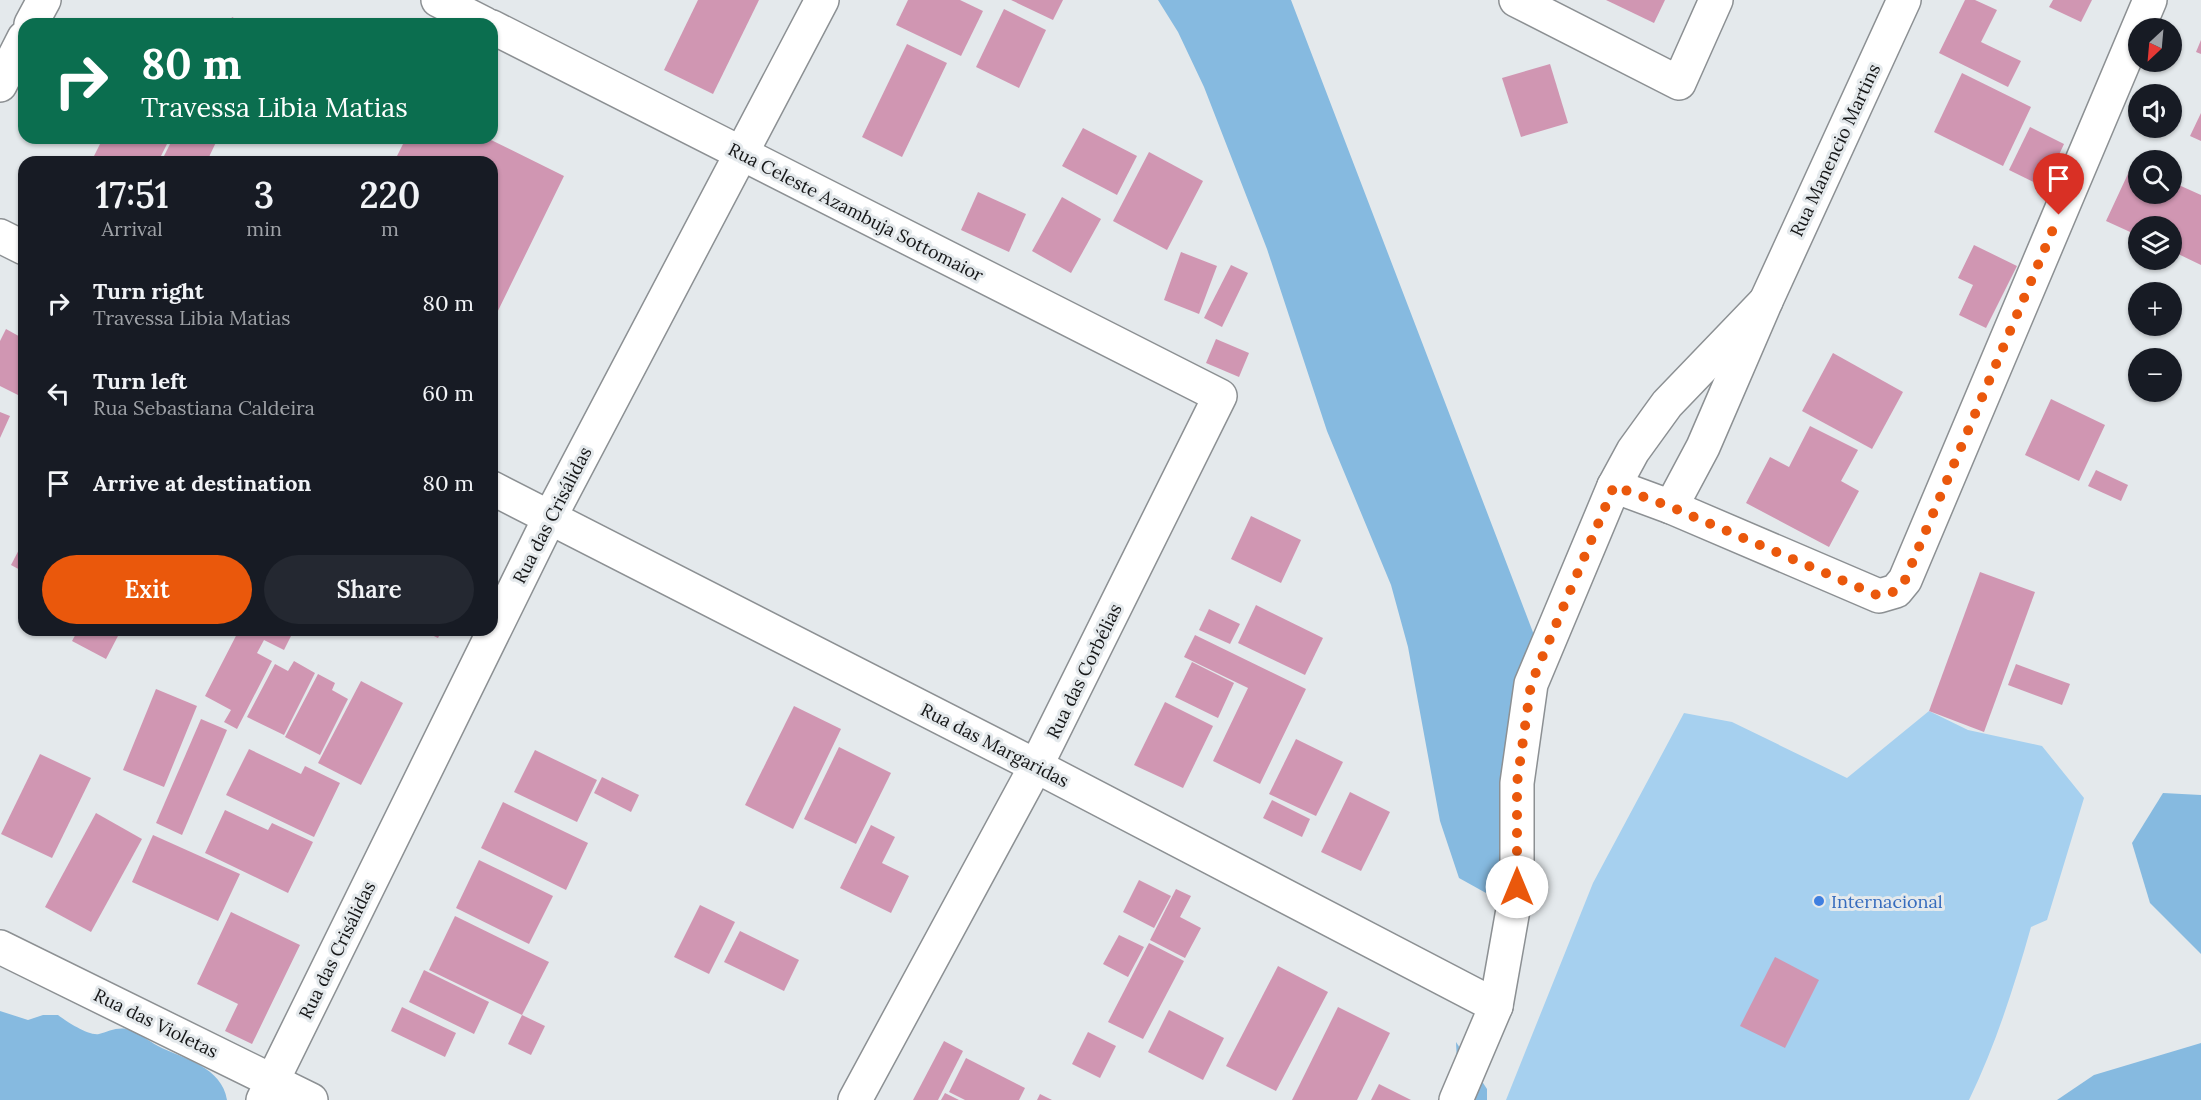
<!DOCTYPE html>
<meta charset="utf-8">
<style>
:root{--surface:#171b24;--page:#242831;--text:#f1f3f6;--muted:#9ea1a6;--accent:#ea580c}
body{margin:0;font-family:Lora,serif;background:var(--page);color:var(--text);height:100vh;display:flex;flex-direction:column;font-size:22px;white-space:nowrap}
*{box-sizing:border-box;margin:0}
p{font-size:20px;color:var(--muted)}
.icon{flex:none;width:33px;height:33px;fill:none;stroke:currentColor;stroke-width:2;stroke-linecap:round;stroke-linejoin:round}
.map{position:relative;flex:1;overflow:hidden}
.sheet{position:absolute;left:18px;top:156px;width:480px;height:480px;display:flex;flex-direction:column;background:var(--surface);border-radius:18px;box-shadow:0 2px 4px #0004}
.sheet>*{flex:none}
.hud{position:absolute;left:18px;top:18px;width:480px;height:126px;border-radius:18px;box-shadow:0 2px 4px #0004;background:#0b6e4f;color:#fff;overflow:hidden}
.needle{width:39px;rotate:206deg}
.buttons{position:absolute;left:2128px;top:18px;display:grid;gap:12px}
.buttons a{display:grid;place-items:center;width:54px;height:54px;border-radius:50%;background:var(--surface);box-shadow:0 2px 4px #0004;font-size:30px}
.pin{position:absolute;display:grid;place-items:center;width:51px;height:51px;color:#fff;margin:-62px -26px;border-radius:50% 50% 50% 0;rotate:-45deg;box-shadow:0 0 6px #0007}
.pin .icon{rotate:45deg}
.me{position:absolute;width:66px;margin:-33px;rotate:0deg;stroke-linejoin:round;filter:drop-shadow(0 0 4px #0008)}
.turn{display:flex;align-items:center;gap:21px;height:126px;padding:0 24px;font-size:27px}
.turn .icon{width:78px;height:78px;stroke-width:2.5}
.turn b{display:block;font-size:42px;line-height:51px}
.eta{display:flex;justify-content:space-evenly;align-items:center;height:102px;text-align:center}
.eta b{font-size:36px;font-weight:600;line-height:42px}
.action{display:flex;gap:12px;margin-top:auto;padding:12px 24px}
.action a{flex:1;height:69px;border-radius:36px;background:var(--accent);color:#fff;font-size:24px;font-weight:600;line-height:69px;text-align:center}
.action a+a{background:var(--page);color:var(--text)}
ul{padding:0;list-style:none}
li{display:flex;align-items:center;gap:18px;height:90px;padding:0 24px}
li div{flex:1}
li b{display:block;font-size:22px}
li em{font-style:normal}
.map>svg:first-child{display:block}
.green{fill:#a6d0ef}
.forest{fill:#86bae0}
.building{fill:#d096b2}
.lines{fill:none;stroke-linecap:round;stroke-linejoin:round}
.minor-casing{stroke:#8c9093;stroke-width:36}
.minor{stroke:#fff;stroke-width:33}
.route{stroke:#ea580c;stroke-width:10;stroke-dasharray:0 18}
.shop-dot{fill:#3f7fe0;stroke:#e4e9ec;stroke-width:2}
.labels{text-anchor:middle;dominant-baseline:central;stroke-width:6;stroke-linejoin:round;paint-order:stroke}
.street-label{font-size:18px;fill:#151617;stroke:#e4e9ec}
.shop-label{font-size:18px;fill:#366cbe;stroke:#e4e9ec;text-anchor:start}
</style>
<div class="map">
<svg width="2201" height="1100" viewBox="0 0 2201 1100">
<rect width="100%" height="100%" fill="#e4e9ec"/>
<path class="green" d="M 1929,711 L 1968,730 L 2042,746 L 2084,798 L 2047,920 L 2031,927 C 2014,987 1996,1044 1969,1100 L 1506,1100 L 1593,883 L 1684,713 L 1732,722 L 1847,778 Z"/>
<g class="forest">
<path d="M 1158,0 L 1291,0 L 1534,635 L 1505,860 L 1486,893 L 1459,878 L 1440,821 L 1408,647 L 1391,585 L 1327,431 L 1267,249 L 1204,87 L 1178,32 Z"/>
<path d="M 2163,793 L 2201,795 L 2201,954 L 2150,903 L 2132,843 Z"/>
<path d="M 0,1011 L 28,1020 L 43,1015 L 58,1015 C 66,1021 88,1036 99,1034 C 107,1032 117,1027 126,1029 C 136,1031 149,1041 158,1046 C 184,1059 222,1067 227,1100 L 0,1100 Z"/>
<path d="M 1456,1042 L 1487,1089 L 1487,1100 L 1459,1100 Z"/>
<path d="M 2201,1043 L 2201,1100 L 2057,1100 L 2094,1075 Z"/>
</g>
<g class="building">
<path d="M 698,0 L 759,0 L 713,94 L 664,70 Z"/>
<path d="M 908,0 L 960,0 L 983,11 L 961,56 L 896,25 Z"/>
<path d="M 1011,0 L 1063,0 L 1053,20 Z"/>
<path d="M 1606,0 L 1665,0 L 1654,23 Z"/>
<path d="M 1965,0 L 1975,0 L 1997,10 L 1981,42 L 2021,61 L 2008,87 L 1939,53 Z"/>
<path d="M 2053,0 L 2092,0 L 2081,22 L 2049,7 Z"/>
<path d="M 1004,9 L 1046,30 L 1019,88 L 976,67 Z"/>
<path d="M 232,17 L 245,24 L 229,24 Z"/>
<path d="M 2201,40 L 2201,54 L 2196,52 Z"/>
<path d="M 907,44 L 947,63 L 902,157 L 862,137 Z"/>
<path d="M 1550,64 L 1568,123 L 1521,137 L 1502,78 Z"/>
<path d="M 1962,73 L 2031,107 L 2003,166 L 1934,132 Z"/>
<path d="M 2201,113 L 2201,141 L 2190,136 Z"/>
<path d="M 2030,127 L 2064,144 L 2044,187 L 2009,170 Z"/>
<path d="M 1083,128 L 1137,156 L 1117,195 L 1062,166 Z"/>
<path d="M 103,138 L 170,138 L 158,162 L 91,162 Z"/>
<path d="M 173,138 L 218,138 L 209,157 L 219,162 L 161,162 Z"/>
<path d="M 406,138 L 487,138 L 564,176 L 492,323 L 492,162 L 394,162 Z"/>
<path d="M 1149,152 L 1203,181 L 1167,250 L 1113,221 Z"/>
<path d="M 2133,163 L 2139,166 L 2139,194 L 2172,194 L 2172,182 L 2201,195 L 2201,265 L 2172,251 L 2172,226 L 2139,226 L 2139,236 L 2106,221 Z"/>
<path d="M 978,192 L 1026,214 L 1009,252 L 961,230 Z"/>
<path d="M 1062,197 L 1101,219 L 1071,273 L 1032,251 Z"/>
<path d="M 1974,245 L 2017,266 L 1986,328 L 1959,315 L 1973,285 L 1958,278 Z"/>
<path d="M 1181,252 L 1217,266 L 1199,314 L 1164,300 Z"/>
<path d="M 1231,265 L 1248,273 L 1222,327 L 1204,318 Z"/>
<path d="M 6,329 L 24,339 L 24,398 L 0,386 L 0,341 Z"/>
<path d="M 1216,339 L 1249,353 L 1239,377 L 1206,363 Z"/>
<path d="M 1833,353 L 1903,392 L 1872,449 L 1802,411 Z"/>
<path d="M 2051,399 L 2105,425 L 2079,481 L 2025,455 Z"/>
<path d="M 0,412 L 10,416 L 0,438 Z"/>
<path d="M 1810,426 L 1858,450 L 1841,481 L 1859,491 L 1829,547 L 1746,503 L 1770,457 L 1789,467 Z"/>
<path d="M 2096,470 L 2128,485 L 2121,501 L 2088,486 Z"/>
<path d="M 1251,516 L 1301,540 L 1281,583 L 1231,559 Z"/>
<path d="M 24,540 L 24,572 L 11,565 Z"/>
<path d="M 1980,572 L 2035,592 L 1984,732 L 1929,711 Z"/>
<path d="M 1256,605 L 1323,638 L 1305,675 L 1238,643 Z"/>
<path d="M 1209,609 L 1240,624 L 1230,644 L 1199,630 Z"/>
<path d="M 78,630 L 110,630 L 119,634 L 106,659 L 72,641 Z"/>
<path d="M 239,630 L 294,630 L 284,650 L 264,640 L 257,653 L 272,661 L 237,729 L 224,722 L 231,710 L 205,696 Z"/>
<path d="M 421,630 L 442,630 L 438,638 Z"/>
<path d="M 1195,635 L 1306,689 L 1260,784 L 1213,761 L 1248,688 L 1184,657 Z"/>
<path d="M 294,661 L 315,673 L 284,735 L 247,717 L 275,664 L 288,671 Z"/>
<path d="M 1192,662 L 1234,683 L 1218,718 L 1175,697 Z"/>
<path d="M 2016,664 L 2070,684 L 2062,705 L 2008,685 Z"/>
<path d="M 318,674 L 335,683 L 332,690 L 348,699 L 320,755 L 285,737 Z"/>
<path d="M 361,681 L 403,703 L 361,785 L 318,763 Z"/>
<path d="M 156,689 L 197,706 L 164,787 L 123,770 Z"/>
<path d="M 1165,702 L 1213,726 L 1183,788 L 1134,765 Z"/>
<path d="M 794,706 L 841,729 L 793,829 L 745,805 Z"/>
<path d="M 201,719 L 227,730 L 182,835 L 156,823 Z"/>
<path d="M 1296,739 L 1343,762 L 1316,816 L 1269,794 Z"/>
<path d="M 839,747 L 891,773 L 856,844 L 804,819 Z"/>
<path d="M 249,749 L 301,774 L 305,766 L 340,783 L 314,837 L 226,795 Z"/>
<path d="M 535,750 L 597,780 L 577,822 L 514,792 Z"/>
<path d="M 40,754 L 91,778 L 52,858 L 1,834 Z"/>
<path d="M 602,777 L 639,795 L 631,812 L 594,793 Z"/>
<path d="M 1350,792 L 1390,812 L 1361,871 L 1321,852 Z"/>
<path d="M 1272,800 L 1310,819 L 1302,837 L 1263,818 Z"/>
<path d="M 503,802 L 588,843 L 566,890 L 481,848 Z"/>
<path d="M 225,810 L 268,830 L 272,823 L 313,842 L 288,893 L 205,853 Z"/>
<path d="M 96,813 L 142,839 L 91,932 L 45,907 Z"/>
<path d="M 871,825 L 895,837 L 882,863 L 909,876 L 891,913 L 840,888 Z"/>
<path d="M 153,835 L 240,874 L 218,921 L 132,882 Z"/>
<path d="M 479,860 L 553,896 L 529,944 L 456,908 Z"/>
<path d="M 1139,880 L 1171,896 L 1154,928 L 1123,912 Z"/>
<path d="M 1176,889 L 1191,896 L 1180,917 L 1201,928 L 1185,958 L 1150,940 Z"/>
<path d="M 700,905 L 735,922 L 709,974 L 674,957 Z"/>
<path d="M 231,912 L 300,945 L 252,1044 L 225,1031 L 238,1004 L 197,984 Z"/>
<path d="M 455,916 L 549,962 L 522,1015 L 429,970 Z"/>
<path d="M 740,931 L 799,960 L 784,991 L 724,962 Z"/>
<path d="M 1119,935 L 1144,947 L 1128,977 L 1103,964 Z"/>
<path d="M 1149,943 L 1184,961 L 1143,1039 L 1108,1022 Z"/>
<path d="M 1775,957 L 1819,980 L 1785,1048 L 1740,1026 Z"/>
<path d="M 1278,966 L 1328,992 L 1276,1091 L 1226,1066 Z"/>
<path d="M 424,970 L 489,1002 L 474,1034 L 409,1002 Z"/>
<path d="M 402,1007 L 456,1033 L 445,1057 L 391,1031 Z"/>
<path d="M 1338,1007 L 1390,1033 L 1357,1100 L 1292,1100 Z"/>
<path d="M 1169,1010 L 1224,1038 L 1203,1080 L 1148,1052 Z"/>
<path d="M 522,1015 L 545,1026 L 531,1055 L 508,1044 Z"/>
<path d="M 1088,1032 L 1116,1046 L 1100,1078 L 1072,1064 Z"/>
<path d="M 944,1041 L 963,1051 L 938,1100 L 913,1100 Z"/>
<path d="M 966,1058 L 1025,1088 L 1019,1100 L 965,1100 L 949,1092 Z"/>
<path d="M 1379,1084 L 1411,1100 L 1371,1100 Z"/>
<path d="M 945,1093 L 959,1100 L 941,1100 Z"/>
<path d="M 1040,1094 L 1052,1100 L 1037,1100 Z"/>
</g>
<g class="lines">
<g class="minor-casing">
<g id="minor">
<path d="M 438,0 L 485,24"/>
<path d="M 1516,0 L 1679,83 L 1716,0"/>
<path d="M 31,24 L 44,0"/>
<path d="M 492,27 L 1220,396 L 1036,766 L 855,1100"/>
<path d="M 0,85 L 24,38"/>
<path d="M 0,236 L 24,248"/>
<path d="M 1614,486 L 1671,507 L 1879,596 L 1896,591 L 1905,580 L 2150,0"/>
<path d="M 492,488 L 1036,766 L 1496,1006"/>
<path d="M 1671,507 L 1703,447 L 1766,301 L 1904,0"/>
<path d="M 0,947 L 311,1100"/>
<path d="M 263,1100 L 550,517 L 822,0"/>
<path d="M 1456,1100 L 1496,1006 L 1517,887 L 1517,783 L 1531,684 L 1614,486 L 1633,451 L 1667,404 L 1766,301"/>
</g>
</g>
<use href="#minor" class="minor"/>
</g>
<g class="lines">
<path class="route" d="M 1517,887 L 1517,783 L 1531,684 L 1614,486 L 1671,507 L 1879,596 L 1896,591 L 1905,580 L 2059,215"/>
</g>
<circle class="shop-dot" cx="1819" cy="901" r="6"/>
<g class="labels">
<g class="street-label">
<text transform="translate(1835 150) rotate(-65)">Rua Manencio Martins</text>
<text transform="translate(856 212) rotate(27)">Rua Celeste Azambuja Sottomaior</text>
<text transform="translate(552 515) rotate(-63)">Rua das Crisálidas</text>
<text transform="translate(1084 671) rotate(-64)">Rua das Corbélias</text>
<text transform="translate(995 745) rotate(27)">Rua das Margaridas</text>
<text transform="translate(337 950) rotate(-64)">Rua das Crisálidas</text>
<text transform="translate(156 1023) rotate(26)">Rua das Violetas</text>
</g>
<g class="shop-label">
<text x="1831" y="901">Internacional</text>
</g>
</g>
</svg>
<div class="buttons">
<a><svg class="needle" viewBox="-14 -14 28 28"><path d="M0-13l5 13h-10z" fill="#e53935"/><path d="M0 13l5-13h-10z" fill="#9ea1a6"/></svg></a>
<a><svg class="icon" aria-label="sound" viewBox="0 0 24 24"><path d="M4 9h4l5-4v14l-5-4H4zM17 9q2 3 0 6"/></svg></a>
<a><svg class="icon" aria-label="search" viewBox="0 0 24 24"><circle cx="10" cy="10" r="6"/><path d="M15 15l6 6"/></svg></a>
<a><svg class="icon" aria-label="layers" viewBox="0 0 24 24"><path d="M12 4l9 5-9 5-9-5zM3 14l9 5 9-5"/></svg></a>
<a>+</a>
<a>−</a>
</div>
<div class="pin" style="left:2059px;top:215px;background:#d93025"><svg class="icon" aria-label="arrive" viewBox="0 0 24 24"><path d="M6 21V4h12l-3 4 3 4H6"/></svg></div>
<svg class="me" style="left:1517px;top:887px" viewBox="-20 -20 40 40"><circle r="19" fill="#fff"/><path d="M0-13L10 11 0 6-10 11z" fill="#ea580c"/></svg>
<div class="hud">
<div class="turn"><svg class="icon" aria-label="right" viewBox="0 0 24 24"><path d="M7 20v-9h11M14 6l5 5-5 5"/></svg><div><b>80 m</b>Travessa Libia Matias</div></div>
</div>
<section class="sheet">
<div class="eta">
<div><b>17:51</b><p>Arrival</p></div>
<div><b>3</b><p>min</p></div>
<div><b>220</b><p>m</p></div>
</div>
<ul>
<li><svg class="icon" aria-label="right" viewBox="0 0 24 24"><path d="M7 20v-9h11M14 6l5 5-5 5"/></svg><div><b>Turn right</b><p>Travessa Libia Matias</p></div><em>80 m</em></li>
<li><svg class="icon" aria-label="left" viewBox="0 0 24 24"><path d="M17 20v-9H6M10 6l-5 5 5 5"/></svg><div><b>Turn left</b><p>Rua Sebastiana Caldeira</p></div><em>60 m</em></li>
<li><svg class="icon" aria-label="arrive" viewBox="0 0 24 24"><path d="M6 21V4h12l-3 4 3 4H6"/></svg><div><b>Arrive at destination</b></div><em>80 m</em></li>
</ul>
<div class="action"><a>Exit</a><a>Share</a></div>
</section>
</div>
